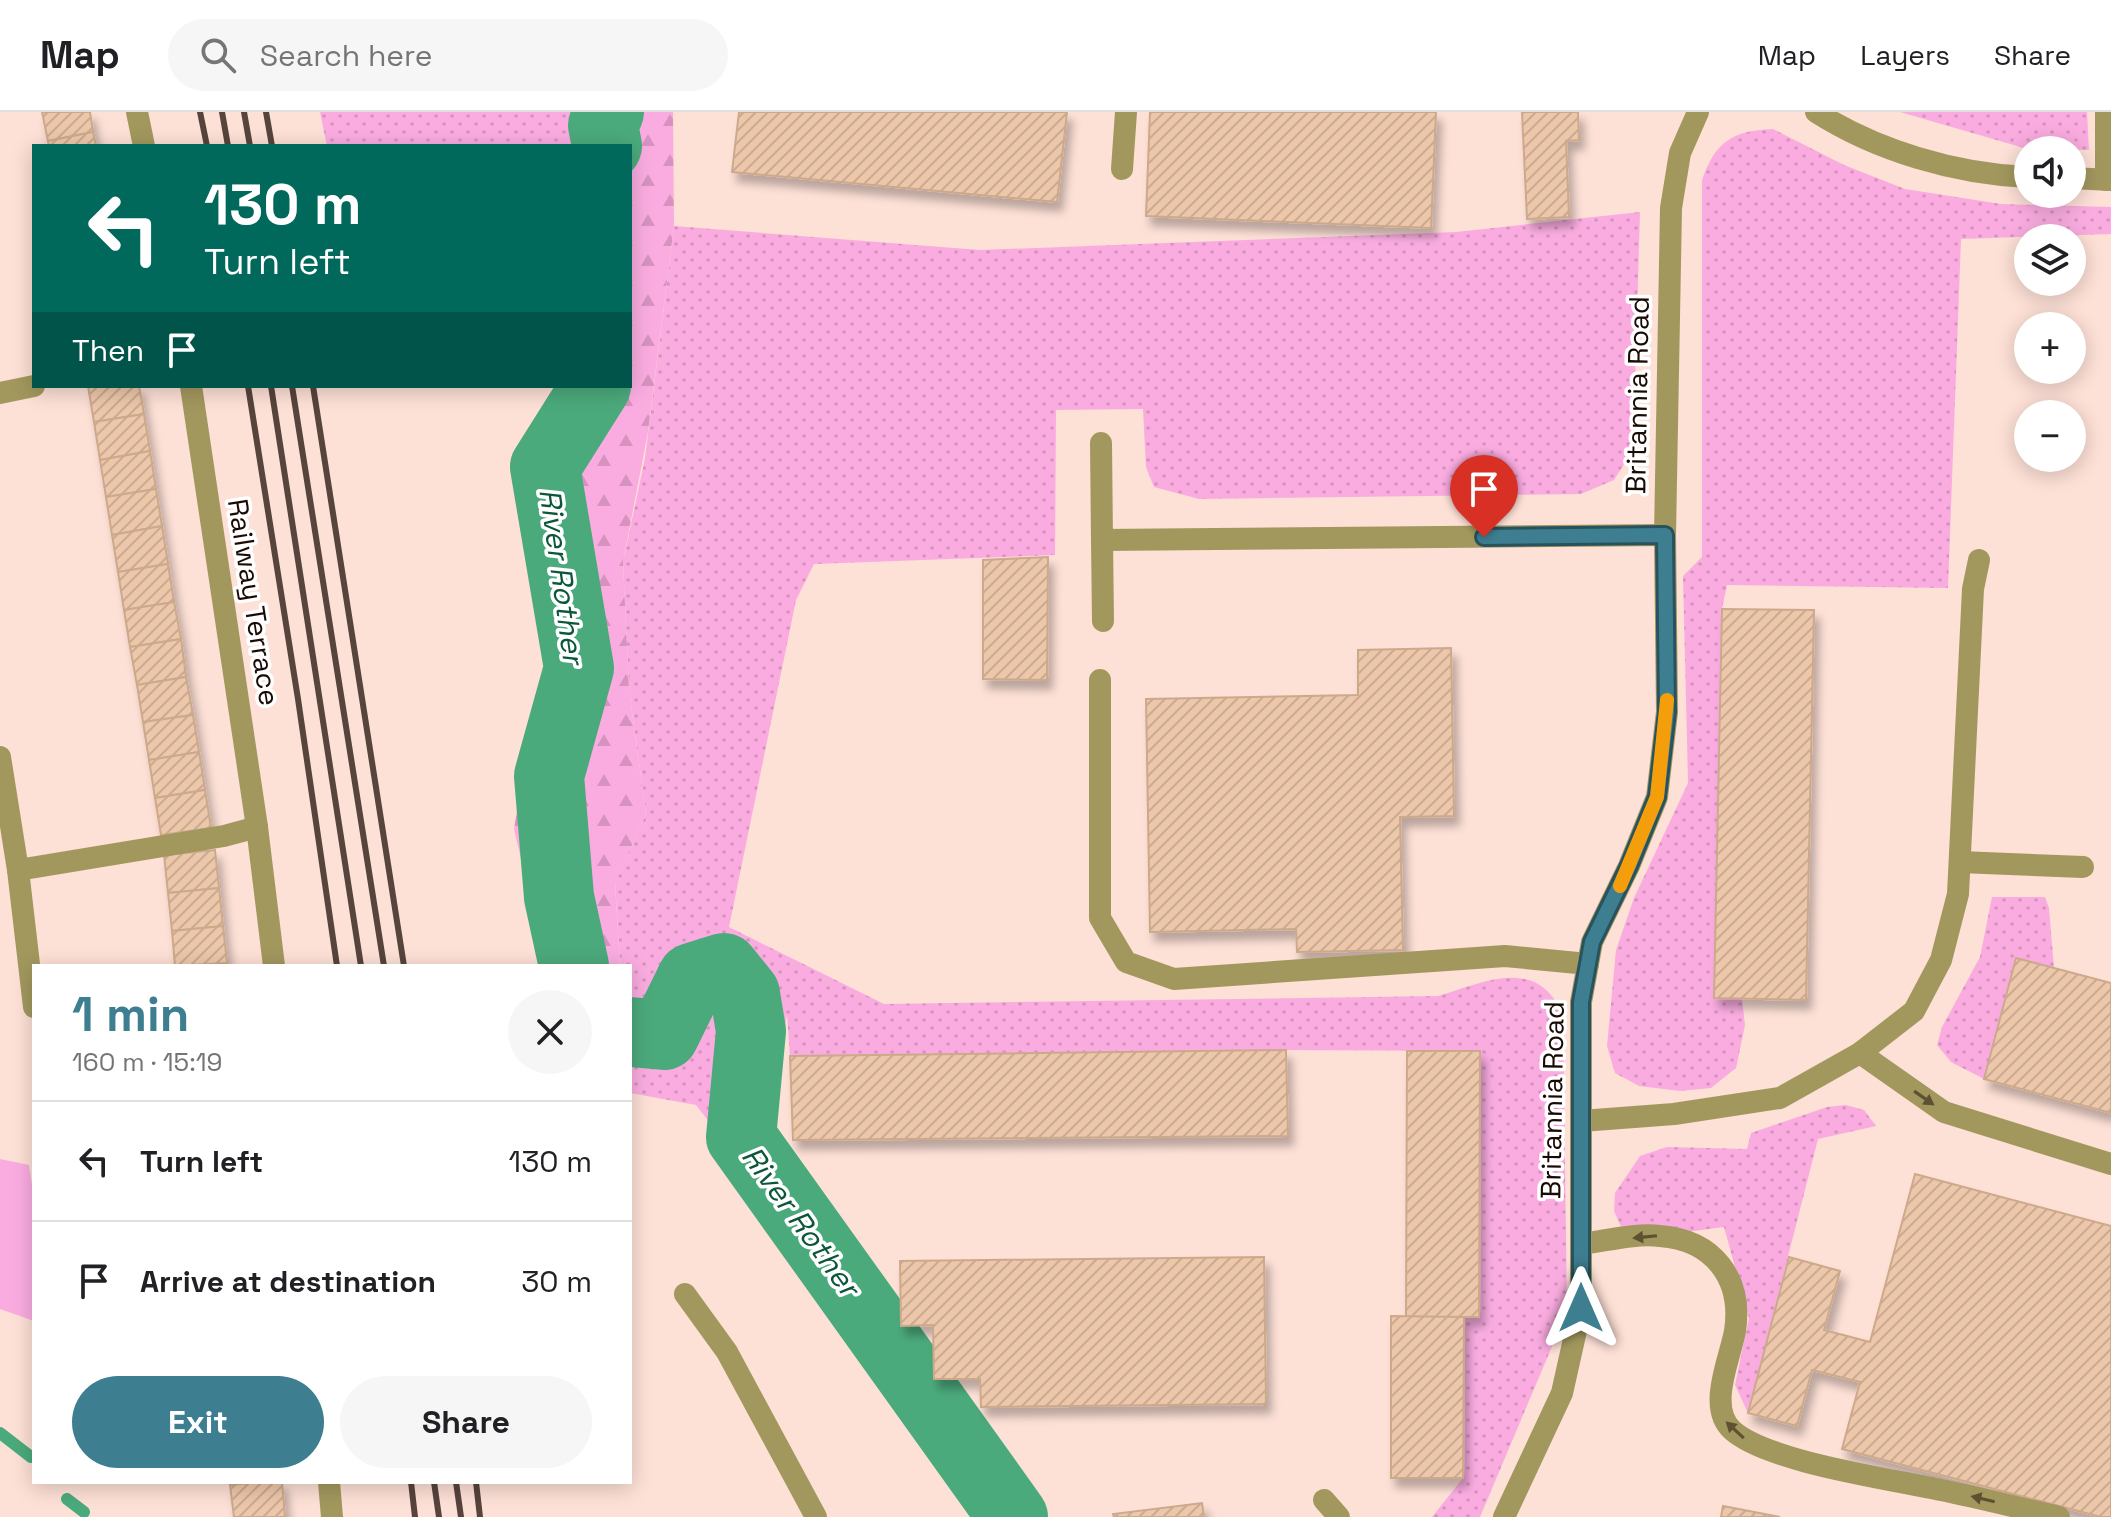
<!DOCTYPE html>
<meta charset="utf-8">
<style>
:root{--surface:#fff;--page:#f6f6f6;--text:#202124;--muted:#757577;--line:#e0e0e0;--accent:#3e7e91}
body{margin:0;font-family:"Space Grotesk",sans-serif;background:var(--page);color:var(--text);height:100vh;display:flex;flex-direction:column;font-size:30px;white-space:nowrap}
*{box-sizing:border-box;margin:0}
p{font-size:26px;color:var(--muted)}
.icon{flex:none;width:44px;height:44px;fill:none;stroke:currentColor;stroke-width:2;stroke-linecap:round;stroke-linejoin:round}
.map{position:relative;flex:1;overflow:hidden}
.panel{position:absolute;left:32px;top:852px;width:600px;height:520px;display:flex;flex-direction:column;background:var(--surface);border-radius:0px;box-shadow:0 4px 20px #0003}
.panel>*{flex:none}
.banner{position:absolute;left:32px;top:32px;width:600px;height:244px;border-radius:0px;box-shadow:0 4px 20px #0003;background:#00695c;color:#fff;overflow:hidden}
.buttons{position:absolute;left:2014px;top:24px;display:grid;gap:16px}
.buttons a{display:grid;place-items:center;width:72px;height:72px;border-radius:50%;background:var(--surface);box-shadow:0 4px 20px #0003;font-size:40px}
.pin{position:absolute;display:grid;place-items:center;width:68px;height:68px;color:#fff;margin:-82px -34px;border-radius:50% 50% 50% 0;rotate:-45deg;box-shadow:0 0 8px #0007}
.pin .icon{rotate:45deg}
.me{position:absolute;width:88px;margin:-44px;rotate:0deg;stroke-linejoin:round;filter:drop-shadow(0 0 6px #0008)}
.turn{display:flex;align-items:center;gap:28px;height:168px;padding:0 40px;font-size:36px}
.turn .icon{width:104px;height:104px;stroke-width:2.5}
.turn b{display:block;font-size:56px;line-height:68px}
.then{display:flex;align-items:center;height:76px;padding:0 40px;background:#0003;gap:16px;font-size:30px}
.round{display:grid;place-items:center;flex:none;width:84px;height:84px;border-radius:42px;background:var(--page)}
.summary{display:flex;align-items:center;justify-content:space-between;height:136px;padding:0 40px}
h1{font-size:48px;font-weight:700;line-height:60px;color:var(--accent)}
.button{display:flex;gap:16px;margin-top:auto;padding:16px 40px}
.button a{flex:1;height:92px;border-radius:48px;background:var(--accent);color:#fff;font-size:32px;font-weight:700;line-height:92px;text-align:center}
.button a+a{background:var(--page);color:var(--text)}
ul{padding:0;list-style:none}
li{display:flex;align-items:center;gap:24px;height:120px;padding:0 40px;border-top:2px solid var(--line)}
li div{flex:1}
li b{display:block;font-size:30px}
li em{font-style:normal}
header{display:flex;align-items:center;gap:48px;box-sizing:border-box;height:112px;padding:0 40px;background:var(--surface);border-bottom:2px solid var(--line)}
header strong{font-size:38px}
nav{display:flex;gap:44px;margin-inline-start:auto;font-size:28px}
.search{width:560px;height:72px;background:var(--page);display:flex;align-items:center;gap:20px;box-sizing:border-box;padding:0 28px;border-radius:44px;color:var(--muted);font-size:30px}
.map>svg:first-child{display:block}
.grass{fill:url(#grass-dots)}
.forest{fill:url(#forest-firs)}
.park{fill:#faace0}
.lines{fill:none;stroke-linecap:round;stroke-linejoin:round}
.stream{stroke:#4baa7c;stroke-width:12}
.river{stroke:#4baa7c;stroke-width:70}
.building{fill:url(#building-hatch);stroke:#cda98c;stroke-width:2;filter:url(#shadow)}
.service{stroke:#a2985e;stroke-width:22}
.minor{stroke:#a2985e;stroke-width:22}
.rail{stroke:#56443d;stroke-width:6}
.oneway{fill:#5e5132}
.route-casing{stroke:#28525e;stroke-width:20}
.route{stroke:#3e7e91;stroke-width:14}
.slow{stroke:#f59e0b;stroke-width:14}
.labels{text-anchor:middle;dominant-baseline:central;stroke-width:7;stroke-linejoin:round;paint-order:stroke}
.street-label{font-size:28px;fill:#190a05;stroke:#fff}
.water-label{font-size:30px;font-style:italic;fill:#0c5739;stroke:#fff}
</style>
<header>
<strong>Map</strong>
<div class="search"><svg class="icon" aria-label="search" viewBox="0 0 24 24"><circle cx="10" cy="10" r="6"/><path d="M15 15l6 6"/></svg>Search here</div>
<nav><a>Map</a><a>Layers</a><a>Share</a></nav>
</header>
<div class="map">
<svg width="2111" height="1405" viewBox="0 0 2111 1405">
<defs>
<pattern id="grass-dots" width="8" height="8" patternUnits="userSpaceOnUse" patternTransform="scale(2)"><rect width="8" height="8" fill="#faace0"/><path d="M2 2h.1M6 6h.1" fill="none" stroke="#d693bf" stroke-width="1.8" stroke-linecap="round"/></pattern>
<pattern id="forest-firs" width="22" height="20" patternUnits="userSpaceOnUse" patternTransform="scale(2)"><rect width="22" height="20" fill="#faace0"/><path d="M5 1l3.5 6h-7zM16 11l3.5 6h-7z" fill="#d693bf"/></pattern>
<pattern id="building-hatch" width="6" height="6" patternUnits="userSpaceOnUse" patternTransform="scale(2)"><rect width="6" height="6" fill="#edc7aa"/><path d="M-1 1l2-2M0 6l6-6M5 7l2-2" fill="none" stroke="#cbaa91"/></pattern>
<filter id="shadow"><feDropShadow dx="5" dy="9" stdDeviation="4" flood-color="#0004"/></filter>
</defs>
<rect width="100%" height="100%" fill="#fde0d6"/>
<g class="grass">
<path d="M 320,0 L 575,0 L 570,10 L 571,34 L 327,34 Z"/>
<path d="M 1900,0 L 2087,0 L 2089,38 L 2024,36 Z"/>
<path d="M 1773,17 L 1844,53 L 1905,77 L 2001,92 L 2111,95 L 2111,122 L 1961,127 L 1948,476 L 1727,473 L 1722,497 L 1714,885 L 1742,887 L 1745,913 L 1736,956 L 1711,976 L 1680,979 L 1639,974 L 1615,961 L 1607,934 L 1616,838 L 1634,786 L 1688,671 L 1683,464 L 1702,445 L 1702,68 C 1716,29 1732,19 1773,17 Z"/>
<path d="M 1640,100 L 1633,338 L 1614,368 L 1581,382 L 1199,387 L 1154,375 L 1146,355 L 1143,297 L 1056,298 L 1055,443 L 814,452 L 796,488 L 729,815 L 884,892 L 1438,884 C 1485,870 1537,843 1563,903 L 1567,1199 L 1480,1405 L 1432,1405 L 1463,1366 L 1464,1205 L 1479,1204 L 1480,939 L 1286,938 L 790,944 L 787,902 L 768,1019 L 713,1015 L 696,993 L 630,981 L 630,854 L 620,854 L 615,770 L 646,702 L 629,577 L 623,450 L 645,346 L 674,114 L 980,138 L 1456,120 Z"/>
<path d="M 1992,785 L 2045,785 L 2049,796 L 2054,856 L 2016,846 L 1984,967 L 1951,950 L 1937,933 L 1942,915 L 1980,845 Z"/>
<path d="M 1846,993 L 1864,998 L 1876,1014 L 1818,1027 L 1748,1301 L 1735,1273 L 1749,1206 L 1724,1115 L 1641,1126 L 1623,1119 L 1614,1099 L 1615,1081 L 1640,1044 L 1667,1035 L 1747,1037 L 1751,1021 L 1827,995 Z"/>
</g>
<path class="forest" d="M 575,0 L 673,0 L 674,114 L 648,320 L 623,450 L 629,577 L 646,702 L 615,771 L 620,854 L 546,854 L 514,717 L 531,613 L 556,562 L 526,362 L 552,305 L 575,274 L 630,274 L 630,34 L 571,34 L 570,10 Z"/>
<path class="park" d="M 0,1047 L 29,1053 L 34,1086 L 34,1209 L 0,1197 Z"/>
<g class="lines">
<g class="stream">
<path d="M 0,1321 L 31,1345"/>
<path d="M 67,1387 L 84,1400"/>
</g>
<g class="river">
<path d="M 607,34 L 603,13 L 609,0"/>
<path d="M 574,854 L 559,785 L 549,664 L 579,556 L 545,355 L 596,274"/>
<path d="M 630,920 L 664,923 L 692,866 L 724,856 L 745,882 L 751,919 L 741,1025 L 1013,1405"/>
</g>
</g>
<g class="building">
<path d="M 42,0 L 90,0 L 93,20 L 48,29 Z"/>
<path d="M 739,0 L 1067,0 L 1057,90 L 732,60 Z"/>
<path d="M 1150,0 L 1436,0 L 1431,116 L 1146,104 Z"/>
<path d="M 1522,0 L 1578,0 L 1579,28 L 1566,29 L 1569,105 L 1527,107 Z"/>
<path d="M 93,20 L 96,34 L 49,34 L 48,29 Z"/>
<path d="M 88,274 L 139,274 L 144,302 L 94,310 Z"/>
<path d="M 144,302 L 150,339 L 100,348 L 94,310 Z"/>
<path d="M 150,339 L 156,377 L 106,385 L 100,348 Z"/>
<path d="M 156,377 L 162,414 L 112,423 L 106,385 Z"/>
<path d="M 162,414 L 168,452 L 118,460 L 112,423 Z"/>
<path d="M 1048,445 L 1047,568 L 983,567 L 983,448 Z"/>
<path d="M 168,452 L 174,490 L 124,498 L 118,460 Z"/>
<path d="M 174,490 L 181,527 L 130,535 L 124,498 Z"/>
<path d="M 1722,497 L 1814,498 L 1806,888 L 1714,886 Z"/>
<path d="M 181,527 L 186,565 L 137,573 L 130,535 Z"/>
<path d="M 1451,536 L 1454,704 L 1400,705 L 1403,838 L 1297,840 L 1296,817 L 1150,820 L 1146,587 L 1358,583 L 1358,538 Z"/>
<path d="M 186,565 L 193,603 L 143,610 L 137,573 Z"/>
<path d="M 193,603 L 199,640 L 149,648 L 143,610 Z"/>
<path d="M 199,640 L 205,678 L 155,686 L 149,648 Z"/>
<path d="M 205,678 L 211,716 L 161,723 L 155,686 Z"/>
<path d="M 215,738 L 219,776 L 168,781 L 164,743 Z"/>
<path d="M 219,776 L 223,814 L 172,819 L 168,781 Z"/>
<path d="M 223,814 L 227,851 L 175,854 L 172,819 Z"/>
<path d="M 2016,846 L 2111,871 L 2111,1001 L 1984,967 Z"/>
<path d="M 1286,938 L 1288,1024 L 793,1028 L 790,944 Z"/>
<path d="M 1407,939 L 1480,939 L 1479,1205 L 1406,1205 Z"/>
<path d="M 1915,1062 L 2111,1114 L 2111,1405 L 2101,1405 L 1842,1337 L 1860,1270 L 1812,1258 L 1797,1314 L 1748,1301 L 1789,1145 L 1840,1159 L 1824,1218 L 1870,1230 Z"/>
<path d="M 1264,1145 L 1266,1292 L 981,1295 L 980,1267 L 934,1267 L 933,1213 L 901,1214 L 900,1149 Z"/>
<path d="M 1391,1204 L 1464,1205 L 1463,1366 L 1391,1366 Z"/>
<path d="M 259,1370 L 282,1370 L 285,1405 L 234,1405 L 230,1373 Z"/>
<path d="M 1202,1391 L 1204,1405 L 1114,1405 L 1113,1402 Z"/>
<path d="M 1723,1394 L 1780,1405 L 1721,1405 Z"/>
</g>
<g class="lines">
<g class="service">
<path d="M 1122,57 L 1126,0"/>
<path d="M 2106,68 L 2106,0"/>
<path d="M 0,281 L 34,274"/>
<path d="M 1101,331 L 1102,428 L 1665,423"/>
<path d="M 1102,428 L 1103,509"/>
<path d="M 1100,568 L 1100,806 L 1126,850 L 1174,867 L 1505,844 L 1588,852"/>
<path d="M 0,645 L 18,758 L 34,895"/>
<path d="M 1960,750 L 2083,755"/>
<path d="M 18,758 L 224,724 L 257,715"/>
<path d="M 1860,941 L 1944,1000 L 2111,1052"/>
<path d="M 1581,1009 L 1674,1002 L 1780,986 L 1860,941 L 1914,899 L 1941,848 L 1958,782 L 1973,477 L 1979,448"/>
<path d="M 1581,1132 C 1606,1129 1635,1121 1660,1124 C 1713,1128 1743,1166 1735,1219 C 1730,1247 1707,1295 1732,1318 C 1767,1350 1891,1367 1941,1378 C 1980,1386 2020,1396 2059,1405"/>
<path d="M 685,1182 L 727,1240 L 816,1405"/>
<path d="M 1324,1388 L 1339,1405"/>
</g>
<g class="minor">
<path d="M 137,0 L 144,34"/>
<path d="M 1816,0 C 1877,39 1956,62 2028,65"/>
<path d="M 2072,66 L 2111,68"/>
<path d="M 191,274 L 257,715 L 274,854"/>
<path d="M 329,1370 L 332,1405"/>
<path d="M 1504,1405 L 1562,1281 L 1581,1196 L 1581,890 L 1592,830 L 1629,754 L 1657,685 L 1667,600 L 1665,423 L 1671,96 L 1680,41 L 1698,0"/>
</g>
<g class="rail">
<path d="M 200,0 L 207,34"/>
<path d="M 222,0 L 228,34"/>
<path d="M 244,0 L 250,34"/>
<path d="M 266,0 L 272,34"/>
<path d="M 248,274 L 298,587 L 337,854"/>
<path d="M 271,274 L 361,854"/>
<path d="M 292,274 L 384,854"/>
<path d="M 313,274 L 404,854"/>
<path d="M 411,1370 L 415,1405"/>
<path d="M 434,1370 L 439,1405"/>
<path d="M 456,1370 L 461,1405"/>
<path d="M 476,1370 L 480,1405"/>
</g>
</g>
<defs><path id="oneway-solid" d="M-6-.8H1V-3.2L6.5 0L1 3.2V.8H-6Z" transform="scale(2)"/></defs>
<g class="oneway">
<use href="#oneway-solid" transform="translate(1924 986) rotate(35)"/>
<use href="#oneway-solid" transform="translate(1645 1125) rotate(174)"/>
<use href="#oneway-solid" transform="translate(1735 1318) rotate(-137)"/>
<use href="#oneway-solid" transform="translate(1983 1387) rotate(-167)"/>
</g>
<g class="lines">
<g class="route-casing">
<path id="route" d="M 1484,425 L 1665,423 L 1667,600 L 1657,685 L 1629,754 L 1592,830 L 1581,890 L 1581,1196"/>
</g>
<use href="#route" class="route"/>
<path class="slow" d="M 1620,774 L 1657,685 L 1667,588"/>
</g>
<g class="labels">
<g class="street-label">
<text transform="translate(1637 283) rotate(-89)">Britannia Road</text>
<text transform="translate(254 490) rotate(81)">Railway Terrace</text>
<text transform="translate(1552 988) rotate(-89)">Britannia Road</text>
</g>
<g class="water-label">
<text transform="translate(562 464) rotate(82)">River Rother</text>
<text transform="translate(801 1109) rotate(54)">River Rother</text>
</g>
</g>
</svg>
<div class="buttons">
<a><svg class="icon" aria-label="sound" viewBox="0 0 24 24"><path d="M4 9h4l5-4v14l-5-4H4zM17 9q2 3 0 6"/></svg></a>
<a><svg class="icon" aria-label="layers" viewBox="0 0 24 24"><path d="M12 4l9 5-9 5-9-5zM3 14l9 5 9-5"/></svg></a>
<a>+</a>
<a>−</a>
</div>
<div class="pin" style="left:1484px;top:425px;background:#d93025"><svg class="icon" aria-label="arrive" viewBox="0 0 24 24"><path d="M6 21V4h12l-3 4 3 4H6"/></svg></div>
<svg class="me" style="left:1581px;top:1196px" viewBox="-20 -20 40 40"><path d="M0-17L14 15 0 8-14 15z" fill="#3e7e91" stroke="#fff" stroke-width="4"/></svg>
<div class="banner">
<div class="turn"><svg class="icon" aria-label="left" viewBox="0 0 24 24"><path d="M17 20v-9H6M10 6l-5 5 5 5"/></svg><div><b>130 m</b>Turn left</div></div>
<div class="then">Then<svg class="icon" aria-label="arrive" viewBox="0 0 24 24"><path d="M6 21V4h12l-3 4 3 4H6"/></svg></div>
</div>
<section class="panel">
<div class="summary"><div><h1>1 min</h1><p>160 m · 15:19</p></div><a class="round"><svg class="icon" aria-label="close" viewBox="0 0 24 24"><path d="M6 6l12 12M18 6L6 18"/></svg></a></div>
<ul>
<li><svg class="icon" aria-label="left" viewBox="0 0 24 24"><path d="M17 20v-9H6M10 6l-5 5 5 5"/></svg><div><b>Turn left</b></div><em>130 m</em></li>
<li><svg class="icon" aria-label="arrive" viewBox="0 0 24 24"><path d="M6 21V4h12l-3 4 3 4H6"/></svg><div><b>Arrive at destination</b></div><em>30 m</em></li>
</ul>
<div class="button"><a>Exit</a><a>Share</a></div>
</section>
</div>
